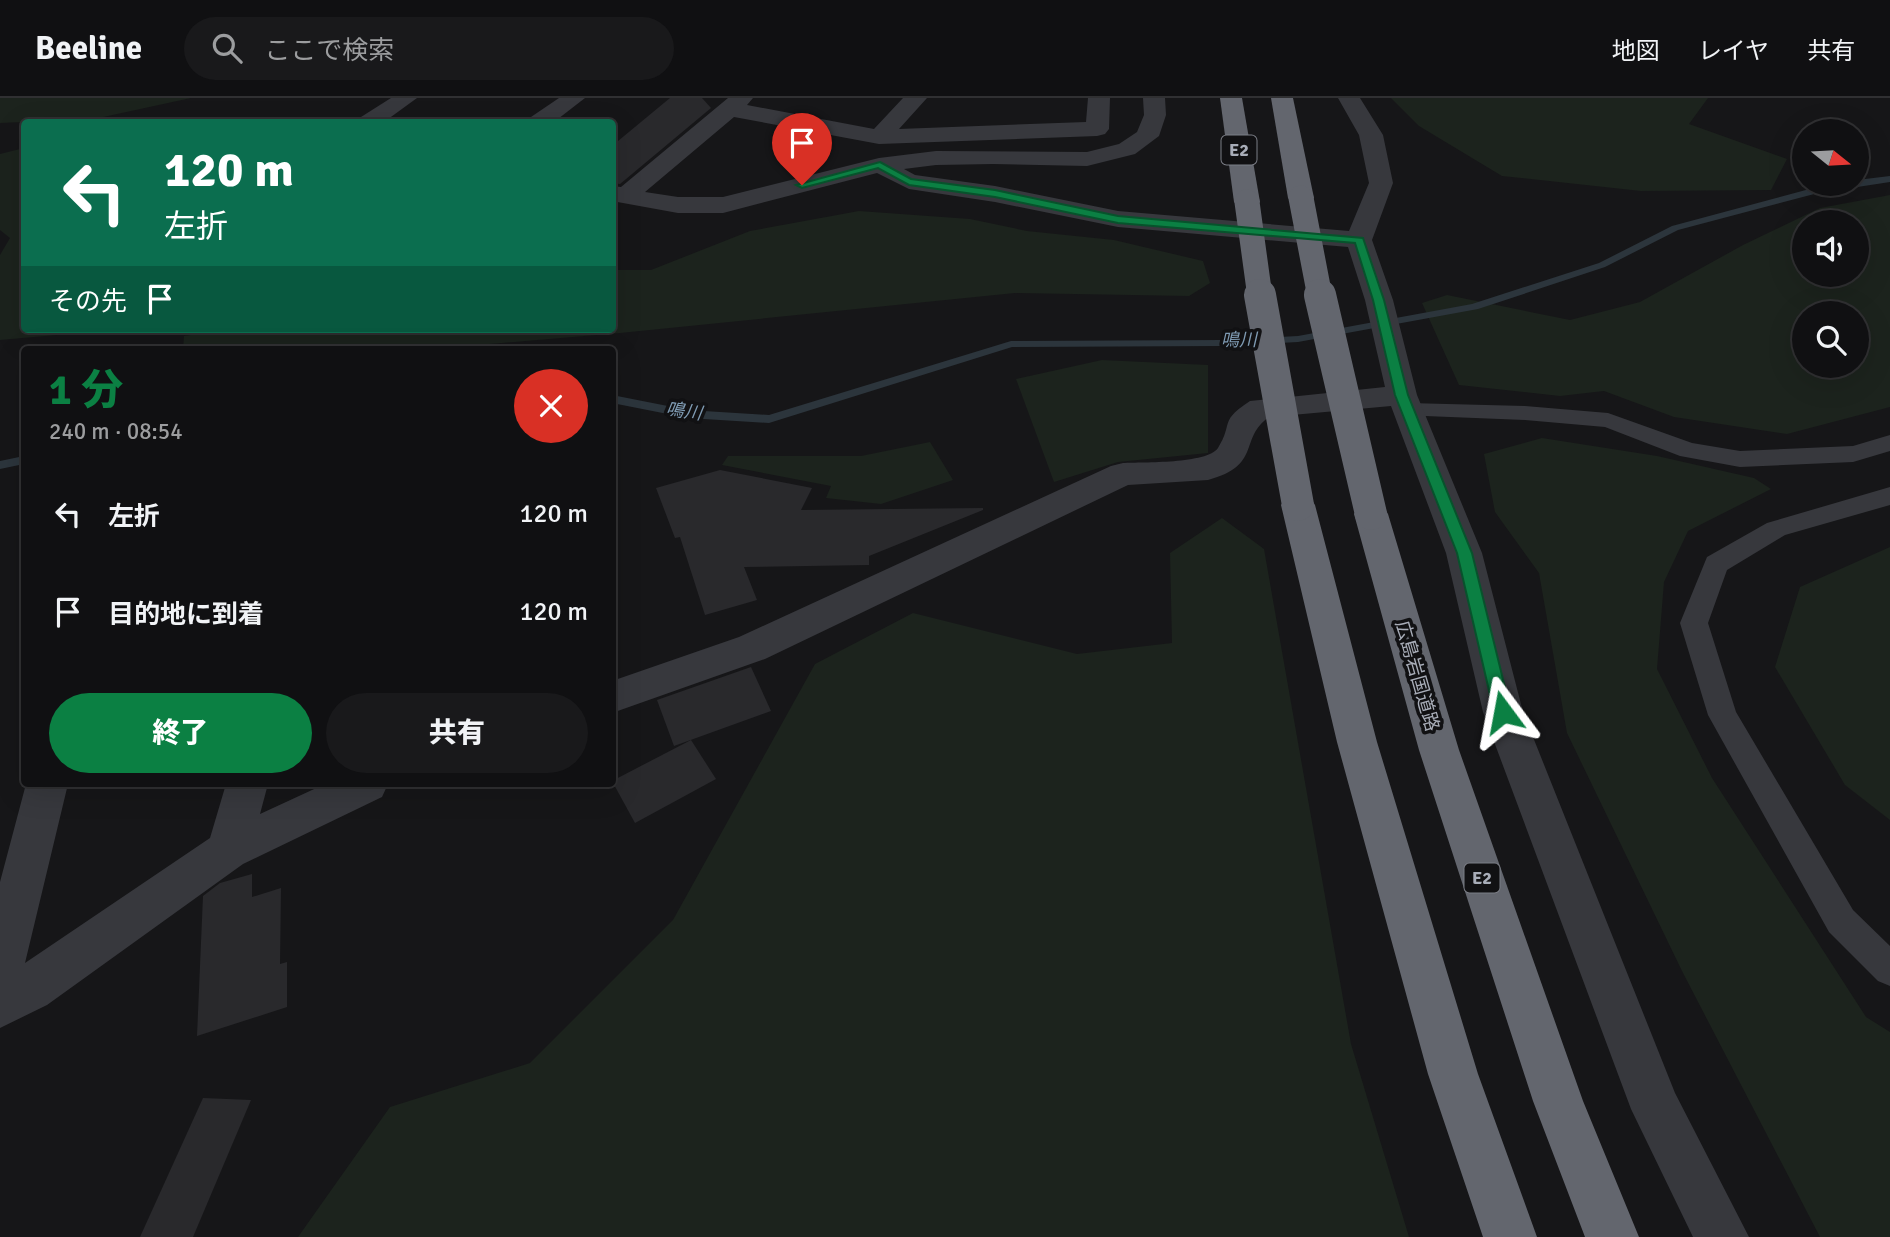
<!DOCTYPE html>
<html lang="ja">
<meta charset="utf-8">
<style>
:root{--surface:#101012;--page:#19191b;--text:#f1f3f6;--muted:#9c9d9f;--line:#303032;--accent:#0b8043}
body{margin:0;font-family:Signika,"Noto Sans JP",sans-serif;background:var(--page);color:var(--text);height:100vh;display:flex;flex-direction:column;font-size:26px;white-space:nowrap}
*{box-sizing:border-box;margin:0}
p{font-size:23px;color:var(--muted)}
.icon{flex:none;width:38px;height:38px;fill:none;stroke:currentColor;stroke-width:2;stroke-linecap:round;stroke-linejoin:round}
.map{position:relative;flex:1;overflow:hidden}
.details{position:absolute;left:21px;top:248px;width:595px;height:441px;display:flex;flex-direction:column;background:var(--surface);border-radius:7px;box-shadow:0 7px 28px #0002,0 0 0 2px var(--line)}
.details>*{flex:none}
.banner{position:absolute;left:21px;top:21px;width:595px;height:214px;border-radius:7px;box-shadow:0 7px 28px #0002,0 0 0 2px var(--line);background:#0b6e4f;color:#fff;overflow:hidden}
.needle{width:46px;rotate:108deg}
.tools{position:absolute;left:1792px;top:21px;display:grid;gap:14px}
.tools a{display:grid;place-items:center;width:77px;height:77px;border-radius:50%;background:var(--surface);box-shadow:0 7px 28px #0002,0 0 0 2px var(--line);font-size:35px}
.pin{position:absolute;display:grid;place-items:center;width:60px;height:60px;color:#fff;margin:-72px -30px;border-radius:50% 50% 50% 0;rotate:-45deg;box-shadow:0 0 7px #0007}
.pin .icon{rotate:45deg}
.me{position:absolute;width:77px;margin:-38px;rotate:347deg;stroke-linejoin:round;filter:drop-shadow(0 0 5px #0008)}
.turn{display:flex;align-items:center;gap:24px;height:147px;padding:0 28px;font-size:32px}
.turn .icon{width:91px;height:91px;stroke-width:2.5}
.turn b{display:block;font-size:49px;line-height:60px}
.then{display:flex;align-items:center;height:66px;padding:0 28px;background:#0003;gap:14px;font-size:26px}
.round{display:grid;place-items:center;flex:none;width:74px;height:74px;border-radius:37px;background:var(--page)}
.overview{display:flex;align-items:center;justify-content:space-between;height:119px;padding:0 28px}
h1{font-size:42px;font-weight:800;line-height:52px;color:var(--accent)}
.primary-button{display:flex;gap:14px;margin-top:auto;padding:14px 28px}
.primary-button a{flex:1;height:80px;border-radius:42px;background:var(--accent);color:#fff;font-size:28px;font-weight:800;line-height:80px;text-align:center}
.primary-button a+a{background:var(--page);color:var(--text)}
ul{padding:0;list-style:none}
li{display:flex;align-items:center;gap:21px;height:98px;padding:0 28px}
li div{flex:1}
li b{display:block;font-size:26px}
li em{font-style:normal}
header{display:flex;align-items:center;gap:42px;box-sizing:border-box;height:98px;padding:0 35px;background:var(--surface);border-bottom:2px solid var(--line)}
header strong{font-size:33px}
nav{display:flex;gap:38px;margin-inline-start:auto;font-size:24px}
.search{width:490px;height:63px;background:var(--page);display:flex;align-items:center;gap:18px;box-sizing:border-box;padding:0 24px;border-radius:38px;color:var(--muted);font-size:26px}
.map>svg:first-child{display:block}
.green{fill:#1c231d;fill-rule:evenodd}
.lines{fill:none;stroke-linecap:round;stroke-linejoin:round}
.stream{fill:#2c353c;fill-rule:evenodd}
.building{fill:#29292c}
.lane{fill:#37383d;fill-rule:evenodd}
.street{fill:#37383d;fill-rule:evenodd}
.highway{fill:#63666e;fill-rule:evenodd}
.highway-bridge-far1{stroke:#63666e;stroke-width:25}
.highway-bridge{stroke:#63666e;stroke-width:32}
.route{fill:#0b8043;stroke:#07532c;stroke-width:2}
.labels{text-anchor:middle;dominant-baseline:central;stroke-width:7;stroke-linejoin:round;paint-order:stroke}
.shield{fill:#111113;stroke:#7b7e86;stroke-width:2}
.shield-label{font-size:18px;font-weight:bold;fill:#a8adb8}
.far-water-label{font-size:18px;font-style:italic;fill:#7f9bb3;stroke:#111113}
.street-label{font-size:19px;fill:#a8adb8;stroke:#111113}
</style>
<header>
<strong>Beeline</strong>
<div class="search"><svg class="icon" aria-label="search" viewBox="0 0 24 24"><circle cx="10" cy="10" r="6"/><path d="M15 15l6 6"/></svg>ここで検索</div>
<nav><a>地図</a><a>レイヤ</a><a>共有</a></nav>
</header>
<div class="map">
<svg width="1890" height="1139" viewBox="0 0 1890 1139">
<rect width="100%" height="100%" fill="#161618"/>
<g class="green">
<path d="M 0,0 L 191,0 L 94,21 L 0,25 Z"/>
<path d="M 1391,0 L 1708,0 L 1689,26 L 1787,61 L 1771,92 L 1641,93 L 1502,78 L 1419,28 Z"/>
<path d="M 24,50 L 24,231 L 79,231 L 68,236 L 0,242 L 0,157 L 10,140 L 0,132 L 0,56 Z"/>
<path d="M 1890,97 L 1890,309 L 1787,336 L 1674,319 L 1604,293 L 1560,298 L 1459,287 L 1422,205 L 1447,197 L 1570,222 L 1640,204 L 1743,147 L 1820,110 ZM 1804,124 L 1857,124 L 1857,177 L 1804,177 ZM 1857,215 L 1857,268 L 1804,268 L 1804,215 Z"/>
<path d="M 859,113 L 970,121 L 1027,133 L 1114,142 L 1203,163 L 1210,185 L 1189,198 L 1015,195 L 620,235 L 419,252 L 183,252 L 184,238 L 232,231 L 612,231 L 613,172 L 651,172 L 750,133 Z"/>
<path d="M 1102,262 L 1208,267 L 1208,355 L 1118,364 L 1054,384 L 1016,281 Z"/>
<path d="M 1542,340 L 1657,358 L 1754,380 L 1771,391 L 1688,433 L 1664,484 L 1657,571 L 1712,680 L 1866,919 L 1890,934 L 1890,1139 L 1820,1139 L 1682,873 L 1567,635 L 1539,475 L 1495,414 L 1484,356 Z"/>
<path d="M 930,344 L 953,382 L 881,406 L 826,400 L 831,388 L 722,367 L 728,358 L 861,358 Z"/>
<path d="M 1222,420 L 1264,451 L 1351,946 L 1409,1139 L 298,1139 L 390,1009 L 530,965 L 673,822 L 815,566 L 913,515 L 1077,556 L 1172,545 L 1170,455 Z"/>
<path d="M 1890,449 L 1890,722 L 1845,687 L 1775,569 L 1800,489 Z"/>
</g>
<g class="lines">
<g class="stream">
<path d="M 1890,78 L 1890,84 L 1818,95 L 1678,132 L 1605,169 L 1478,211 L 1298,244 L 1221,248 L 1012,249 L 769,325 L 688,320 L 612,305 L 612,297 L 688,312 L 769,317 L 1011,243 L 1221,242 L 1298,238 L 1472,206 L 1599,165 L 1672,128 L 1817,89 L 1857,86 L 1857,82 Z"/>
<path d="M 24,358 L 24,366 L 0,371 L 0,363 Z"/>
</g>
</g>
<g class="building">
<path d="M 670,0 L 702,0 L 711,10 L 620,86 L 612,85 L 612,48 Z"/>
<path d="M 720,372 L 812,390 L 801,412 L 983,410 L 983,412 L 869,458 L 869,467 L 744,469 L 757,502 L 705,517 L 680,439 L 675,440 L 656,390 Z"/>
<path d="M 751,569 L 771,613 L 674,648 L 657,602 Z"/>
<path d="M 691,642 L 716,681 L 635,725 L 612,683 Z"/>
<path d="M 252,776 L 252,799 L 281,790 L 280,866 L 287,864 L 287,909 L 197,938 L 203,798 L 220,785 Z"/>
<path d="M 203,1000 L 251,1002 L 193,1139 L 140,1139 Z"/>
</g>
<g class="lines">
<g class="lane">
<path d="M 1408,305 L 1525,308 L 1608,315 L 1692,345 L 1740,353 L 1853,348 L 1890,337 L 1890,353 L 1853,364 L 1740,369 L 1680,358 L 1605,329 L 1525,322 L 1400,317 L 1397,312 L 1400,307 Z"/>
<path d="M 1890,389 L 1890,407 L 1785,437 L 1727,472 L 1708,525 L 1736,614 L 1853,812 L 1890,848 L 1890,888 L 1878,883 L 1829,834 L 1708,617 L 1680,525 L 1707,459 L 1767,425 Z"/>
</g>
<g class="street">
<path d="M 391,0 L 417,0 L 384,24 L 358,24 L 361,19 Z"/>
<path d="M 559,0 L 585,0 L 554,24 L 528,24 L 531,19 Z"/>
<path d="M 728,0 L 753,0 L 747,7 L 874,31 L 903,0 L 927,0 L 899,31 L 1086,24 L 1088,0 L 1110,0 L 1109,31 L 1105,36 L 1097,38 L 879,46 L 734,19 L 645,94 L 678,99 L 723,99 L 879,60 L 936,53 L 1087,54 L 1119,46 L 1137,34 L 1144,17 L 1143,0 L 1165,0 L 1166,17 L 1159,38 L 1135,56 L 1087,68 L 993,66 L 936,67 L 904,71 L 915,77 L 995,88 L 1118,113 L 1349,133 L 1369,85 L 1359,37 L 1338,0 L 1360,0 L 1383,37 L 1393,85 L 1372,142 L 1393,202 L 1417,297 L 1482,455 L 1523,614 L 1675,995 L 1749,1139 L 1693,1139 L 1631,1011 L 1483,614 L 1446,455 L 1391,308 L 1269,319 C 1238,341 1263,367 1208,382 L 1128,387 L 765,561 L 612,615 L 612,583 L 739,539 L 1111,368 L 1123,365 C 1143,364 1207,366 1218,350 C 1234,325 1218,324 1250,303 L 1385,289 L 1365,202 L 1348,149 L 1118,129 L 995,104 L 909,91 L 877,75 L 723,115 L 678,115 L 612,103 L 612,88 L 621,89 Z"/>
<path d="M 26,686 L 68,686 L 25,865 L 210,740 L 226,686 L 268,686 L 260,716 L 325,686 L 388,686 L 382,699 L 243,766 L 47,907 L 0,930 L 0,784 Z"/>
</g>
<g class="highway">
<path d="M 1220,0 L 1242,0 L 1260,104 L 1256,109 L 1247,112 L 1238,109 L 1234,104 Z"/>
<path d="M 1271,0 L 1293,0 L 1314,100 L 1310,105 L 1301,108 L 1292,105 L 1288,100 Z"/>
<path d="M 1298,395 L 1310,399 L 1315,407 L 1377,644 L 1478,976 L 1537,1139 L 1483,1139 L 1428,976 L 1337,644 L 1281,407 L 1286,399 Z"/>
<path d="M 1371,404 L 1383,407 L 1388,416 L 1459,652 L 1583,1003 L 1639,1139 L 1585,1139 L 1533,1003 L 1419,652 L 1354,416 L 1359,407 Z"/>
</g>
<g class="highway-bridge-far1">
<path d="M 1301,100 L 1320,199"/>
<path d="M 1247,104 L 1260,199"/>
</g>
<g class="highway-bridge">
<path d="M 1260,197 L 1298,407"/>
<path d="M 1320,197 L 1371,416"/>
</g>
</g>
<path class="route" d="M 880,64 L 911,81 L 995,92 L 1118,118 L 1363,140 L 1384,202 L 1408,297 L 1472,455 L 1511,614 L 1508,619 L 1497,619 L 1494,614 L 1457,455 L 1395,297 L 1373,202 L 1355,145 L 1118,125 L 995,99 L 909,87 L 878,70 L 802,90 L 796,87 Z"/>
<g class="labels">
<g class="shield">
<rect x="1221.5" y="37.5" width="35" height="29" rx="5"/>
<rect x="1464.5" y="765.5" width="35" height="29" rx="5"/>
</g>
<g class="shield-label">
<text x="1239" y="52">E2</text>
<text x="1482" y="780">E2</text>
</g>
<g class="far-water-label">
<text transform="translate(1239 242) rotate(-1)">鳴川</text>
<text transform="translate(684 313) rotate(8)">鳴川</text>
</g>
<g class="street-label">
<text transform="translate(1417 578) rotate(74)">広島岩国道路</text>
</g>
</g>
</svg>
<div class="tools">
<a><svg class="needle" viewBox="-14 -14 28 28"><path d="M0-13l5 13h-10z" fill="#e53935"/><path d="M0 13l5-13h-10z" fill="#9c9d9f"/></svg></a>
<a><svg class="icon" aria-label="sound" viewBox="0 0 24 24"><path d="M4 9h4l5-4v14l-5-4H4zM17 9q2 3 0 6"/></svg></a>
<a><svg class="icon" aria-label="search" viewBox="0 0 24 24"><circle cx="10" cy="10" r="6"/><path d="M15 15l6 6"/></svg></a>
</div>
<div class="pin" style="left:802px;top:87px;background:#d93025"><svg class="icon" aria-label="arrive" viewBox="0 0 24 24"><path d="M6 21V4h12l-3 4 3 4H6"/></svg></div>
<svg class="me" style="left:1503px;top:614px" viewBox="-20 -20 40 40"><path d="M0-17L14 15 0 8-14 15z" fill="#0b8043" stroke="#fff" stroke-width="4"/></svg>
<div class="banner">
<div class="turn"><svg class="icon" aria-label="left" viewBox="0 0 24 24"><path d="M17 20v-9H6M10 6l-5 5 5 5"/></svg><div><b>120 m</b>左折</div></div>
<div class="then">その先<svg class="icon" aria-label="arrive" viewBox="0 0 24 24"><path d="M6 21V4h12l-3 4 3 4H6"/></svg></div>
</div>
<section class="details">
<div class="overview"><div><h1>1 分</h1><p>240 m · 08:54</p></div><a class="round" style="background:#d93025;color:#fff"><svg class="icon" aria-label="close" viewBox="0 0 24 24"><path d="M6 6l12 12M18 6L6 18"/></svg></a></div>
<ul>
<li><svg class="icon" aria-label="left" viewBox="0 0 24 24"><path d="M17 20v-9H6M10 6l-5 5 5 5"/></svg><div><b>左折</b></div><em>120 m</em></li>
<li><svg class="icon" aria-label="arrive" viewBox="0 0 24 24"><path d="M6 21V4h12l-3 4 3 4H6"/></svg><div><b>目的地に到着</b></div><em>120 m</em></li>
</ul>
<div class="primary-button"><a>終了</a><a>共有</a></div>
</section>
</div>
